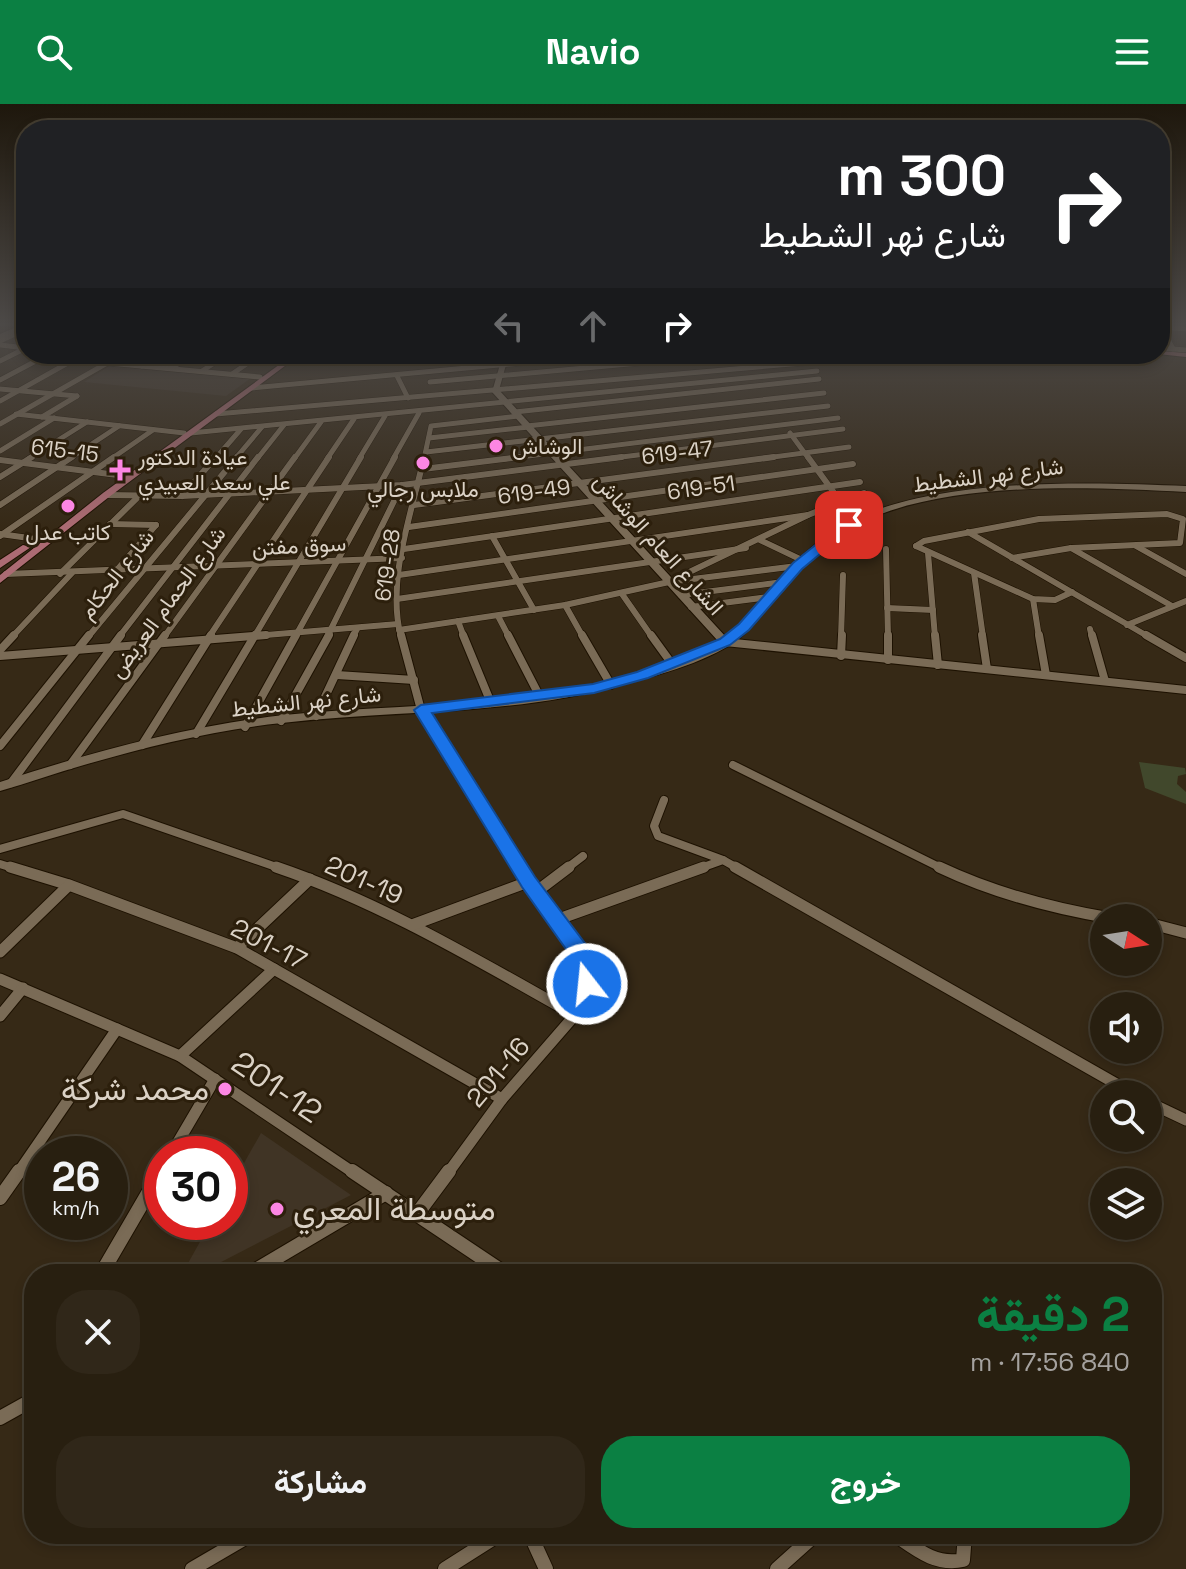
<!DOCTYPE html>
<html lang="ar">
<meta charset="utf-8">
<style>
:root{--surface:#281f10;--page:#302719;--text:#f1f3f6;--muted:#a5a29f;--line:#443d30;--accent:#0b8043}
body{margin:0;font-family:"Space Grotesk",Vazirmatn,sans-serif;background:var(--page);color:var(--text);direction:rtl;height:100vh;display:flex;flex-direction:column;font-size:30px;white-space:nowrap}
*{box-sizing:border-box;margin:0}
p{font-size:26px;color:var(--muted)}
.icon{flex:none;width:44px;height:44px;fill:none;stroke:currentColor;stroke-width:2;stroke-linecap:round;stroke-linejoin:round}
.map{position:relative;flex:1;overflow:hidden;direction:ltr}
.panel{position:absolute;left:24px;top:1160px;width:1138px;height:280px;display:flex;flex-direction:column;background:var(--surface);border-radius:32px;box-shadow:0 4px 12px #0003,0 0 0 2px var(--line);direction:rtl}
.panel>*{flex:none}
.banner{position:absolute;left:16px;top:16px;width:1154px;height:244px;border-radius:32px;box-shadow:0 4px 12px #0003,0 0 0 2px var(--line);direction:rtl;background:#202124;color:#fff;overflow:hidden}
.needle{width:52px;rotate:102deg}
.controls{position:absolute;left:1090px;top:800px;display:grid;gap:16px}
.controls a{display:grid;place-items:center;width:72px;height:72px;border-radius:50%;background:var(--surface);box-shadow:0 4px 12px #0003,0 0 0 2px var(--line);font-size:40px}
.speed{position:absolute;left:24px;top:1032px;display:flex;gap:16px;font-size:40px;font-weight:700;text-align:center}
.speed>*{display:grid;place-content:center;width:104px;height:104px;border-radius:50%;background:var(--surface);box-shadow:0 4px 12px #0003,0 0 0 2px var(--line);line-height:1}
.speed small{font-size:20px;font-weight:400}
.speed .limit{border:12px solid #d22;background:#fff;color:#111}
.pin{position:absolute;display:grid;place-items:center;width:68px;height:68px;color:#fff;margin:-34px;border-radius:16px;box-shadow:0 4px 12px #0006}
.me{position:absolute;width:88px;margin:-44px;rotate:344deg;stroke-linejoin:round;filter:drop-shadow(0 0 6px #0008)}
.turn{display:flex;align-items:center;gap:28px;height:168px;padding:0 32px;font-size:36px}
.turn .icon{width:104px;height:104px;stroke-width:2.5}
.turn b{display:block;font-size:56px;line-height:68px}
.lanes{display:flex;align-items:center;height:76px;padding:0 32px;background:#0003;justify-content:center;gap:40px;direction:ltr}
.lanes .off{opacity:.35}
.round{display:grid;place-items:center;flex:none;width:84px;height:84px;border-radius:32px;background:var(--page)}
.summary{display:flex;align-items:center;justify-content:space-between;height:136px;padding:0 32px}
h1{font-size:48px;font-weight:700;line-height:60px;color:var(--accent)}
.action{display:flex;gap:16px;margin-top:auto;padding:16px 32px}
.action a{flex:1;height:92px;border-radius:32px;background:var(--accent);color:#fff;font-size:32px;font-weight:700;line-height:92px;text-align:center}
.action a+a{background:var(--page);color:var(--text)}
header{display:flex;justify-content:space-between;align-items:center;height:104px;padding:0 32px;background:var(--accent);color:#fff;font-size:36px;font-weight:700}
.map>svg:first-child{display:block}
.education{fill:#403425}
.green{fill:#41482c}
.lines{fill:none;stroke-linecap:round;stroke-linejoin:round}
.street-far4-casing{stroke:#1d1101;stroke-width:6}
.street-far3-casing{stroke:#1d1101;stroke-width:7}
.street-far2-casing{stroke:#1d1101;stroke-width:10}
.street-far1-casing{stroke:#1d1101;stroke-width:13}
.street-casing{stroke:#1d1101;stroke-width:16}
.secondary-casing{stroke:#1d1101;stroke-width:2}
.primary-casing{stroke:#1d1101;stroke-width:2}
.street-far4{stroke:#7a6b56;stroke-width:5}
.street-far3{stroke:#7a6b56;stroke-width:6}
.street-far2{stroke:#7a6b56;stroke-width:8}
.street-far1{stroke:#7a6b56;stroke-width:11}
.street{stroke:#7a6b56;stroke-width:14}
.secondary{fill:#7a6b56;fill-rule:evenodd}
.primary{fill:#ac6b73;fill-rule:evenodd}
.route{fill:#1a73e8;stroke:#114b97;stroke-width:2}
.poi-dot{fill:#fc86e3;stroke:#2c1f0c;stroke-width:3}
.labels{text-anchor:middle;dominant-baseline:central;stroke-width:6;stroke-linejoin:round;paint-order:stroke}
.far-poi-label{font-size:22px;fill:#dbd2c6;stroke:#2c1f0c;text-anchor:start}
.far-street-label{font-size:22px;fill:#dbd2c6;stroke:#2c1f0c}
.street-label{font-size:26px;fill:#dbd2c6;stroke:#2c1f0c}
.near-street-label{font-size:32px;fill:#dbd2c6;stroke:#2c1f0c}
.near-poi-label{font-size:32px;fill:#dbd2c6;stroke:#2c1f0c;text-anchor:end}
</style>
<header><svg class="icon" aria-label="menu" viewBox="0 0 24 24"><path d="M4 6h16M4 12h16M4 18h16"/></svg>Navio<svg class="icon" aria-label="search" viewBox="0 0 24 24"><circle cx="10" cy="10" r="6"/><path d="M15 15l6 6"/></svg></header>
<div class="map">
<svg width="1186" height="1465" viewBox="0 0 1186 1465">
<rect width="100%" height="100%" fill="#362916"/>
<g class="education">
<path d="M 111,261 L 251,274 L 226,292 L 84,278 Z"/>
<path d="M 261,1029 L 351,1091 L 198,1170 L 182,1170 L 211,1118 L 230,1118 L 230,1084 Z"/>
</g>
<path class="green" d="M 1139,658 L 1185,664 L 1186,670 L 1178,672 L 1177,680 L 1186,688 L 1186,700 L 1145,684 Z"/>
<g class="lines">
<g class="street-far4-casing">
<g id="street-far4">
<path d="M 1160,220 L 1173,245"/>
<path d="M 1160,223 L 1186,225"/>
<path d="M 0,237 L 26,225"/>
<path d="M 0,241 L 26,244"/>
<path d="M 1160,244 L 1186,246"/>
<path d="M 298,250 L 396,250"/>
<path d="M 0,257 L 26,244"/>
<path d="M 108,259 L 260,273"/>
<path d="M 142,262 L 161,250"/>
<path d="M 171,264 L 194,250"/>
<path d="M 202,267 L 228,250"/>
<path d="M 232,270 L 261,250"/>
<path d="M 397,272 L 408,294"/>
<path d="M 0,276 L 49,250"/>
<path d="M 430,278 L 739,250"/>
<path d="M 252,284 L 617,250"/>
<path d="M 0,285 L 77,292"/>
<path d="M 0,297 L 75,255 L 94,257 L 104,251"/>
<path d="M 515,308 L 819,275"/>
<path d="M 16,310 L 184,329"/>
<path d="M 216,310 L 815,258"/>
<path d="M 42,313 L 77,292"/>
<path d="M 0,320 L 123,250"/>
<path d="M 527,322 L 824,289"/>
<path d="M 191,329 L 817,267"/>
<path d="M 790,329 L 809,355"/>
<path d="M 429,334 L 529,323"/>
<path d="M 0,347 L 54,314"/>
<path d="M 426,348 L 828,302"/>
<path d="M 28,355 L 87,318"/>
<path d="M 69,355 L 119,322"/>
<path d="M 111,355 L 153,326"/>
<path d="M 215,355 L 241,325"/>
<path d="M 235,355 L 262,323"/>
<path d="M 257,355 L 284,321"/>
<path d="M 294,355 L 321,318"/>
<path d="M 327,355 L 354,315"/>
<path d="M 359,355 L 385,312"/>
<path d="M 393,355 L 419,309"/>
<path d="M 424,355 L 431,322 L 518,312"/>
<path d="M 504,355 L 838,314"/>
<path d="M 606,355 L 843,325"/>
<path d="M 759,355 L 849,343"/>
</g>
</g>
<g class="street-far3-casing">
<g id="street-far3">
<path d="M 808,353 L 840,397"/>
<path d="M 0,356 L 125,372"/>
<path d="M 423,365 L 520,353"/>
<path d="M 0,373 L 32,353"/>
<path d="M 106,391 L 182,392 L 402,381 L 622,353"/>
<path d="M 182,392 L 216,353"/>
<path d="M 0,401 L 72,353"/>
<path d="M 414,401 L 774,353"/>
<path d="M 110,420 L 156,421"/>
<path d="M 409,423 L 853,360"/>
<path d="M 968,428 L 1149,533"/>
<path d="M 0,430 L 36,435"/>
<path d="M 0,432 L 114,353"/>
<path d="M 492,432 L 534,506"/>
<path d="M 760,436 L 804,457"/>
<path d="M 916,442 L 924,437 L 1039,415 L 1167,410 L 1183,415 L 1180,439 L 1071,444 L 1012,454"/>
<path d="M 916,442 L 1033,495 L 1055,496 L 1072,488"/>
<path d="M 1136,442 L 1186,470"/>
<path d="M 1071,444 L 1172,502"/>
<path d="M 404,445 L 860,378"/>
<path d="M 886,445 L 888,533"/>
<path d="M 928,449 L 935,533"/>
<path d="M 116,467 L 156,421"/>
<path d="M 974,469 L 983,533"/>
<path d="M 6,470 L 402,454"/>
<path d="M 60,470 L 138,393"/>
<path d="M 399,471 L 808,411"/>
<path d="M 679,473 L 808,411 L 864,389"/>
<path d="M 622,490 L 652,533"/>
<path d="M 681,491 L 783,478"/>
<path d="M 397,495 L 746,444"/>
<path d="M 1033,495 L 1039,533"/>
<path d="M 565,501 L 583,533"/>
<path d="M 691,503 L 769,493"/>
<path d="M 887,504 L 933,506"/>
<path d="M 498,512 L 509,533"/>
<path d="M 458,517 L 464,533"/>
<path d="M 1127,521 L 1186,497"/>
<path d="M 1090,525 L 1092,533"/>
<path d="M 399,526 L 565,501 L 669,478 L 797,462"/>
<path d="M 12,533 L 72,469"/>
<path d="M 88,533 L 237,353"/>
<path d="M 119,533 L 258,353"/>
<path d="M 164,533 L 295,353"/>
<path d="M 209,533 L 329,353"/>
<path d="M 241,533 L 398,520"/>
<path d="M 254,533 L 361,353"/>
<path d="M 295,533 L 395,353"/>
<path d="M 327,533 L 402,381"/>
<path d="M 353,533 L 357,525"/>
<path d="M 401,533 C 386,476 412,409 424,353"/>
<path d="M 841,533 L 843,471"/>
</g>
</g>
<g class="street-far2-casing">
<g id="street-far2">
<path d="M 401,531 L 421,606 L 520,765"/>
<path d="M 463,531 L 491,599"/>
<path d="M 508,531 L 540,593"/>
<path d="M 582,531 L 611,581"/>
<path d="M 651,531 L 672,560"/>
<path d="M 888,531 L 888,556"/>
<path d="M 935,531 L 938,561"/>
<path d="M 982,531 L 987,565"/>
<path d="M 1039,531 L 1046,571"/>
<path d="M 1092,531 L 1105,577"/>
<path d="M 1146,531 L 1186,554"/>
<path d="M 725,538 L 1186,586"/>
<path d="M 0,546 L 14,531"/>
<path d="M 0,552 L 266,531"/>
<path d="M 841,552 L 842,531"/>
<path d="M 337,571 L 414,576"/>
<path d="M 316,612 L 354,531"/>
<path d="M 281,617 L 329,531"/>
<path d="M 245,623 L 296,531"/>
<path d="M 196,630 L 255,531"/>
<path d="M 142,641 L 211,531"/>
<path d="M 0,642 L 89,531"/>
<path d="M 70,661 L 165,531"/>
<path d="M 733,661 L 943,765"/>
<path d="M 11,679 L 121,531"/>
<path d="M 664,696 L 654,722 L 658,732 L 723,756"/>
<path d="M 0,745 L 123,710 L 282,765"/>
<path d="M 0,760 L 16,765"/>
<path d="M 566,765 L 583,752"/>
<path d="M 698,765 L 723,756 L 739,765"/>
</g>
</g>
<g class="street-far1-casing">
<g id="street-far1">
<path d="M 10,763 L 69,781 L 237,844 L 502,995"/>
<path d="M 276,763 C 382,799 478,857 575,911"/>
<path d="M 735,763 L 1134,990"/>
<path d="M 939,763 C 994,789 1050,804 1110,814"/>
<path d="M 536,788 L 569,763"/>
<path d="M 556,816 L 704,763"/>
<path d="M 1148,819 L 1186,829"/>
<path d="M 412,821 L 528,778"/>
<path d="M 237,844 L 310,775"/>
<path d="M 0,848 L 69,781"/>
<path d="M 0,875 L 180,952 L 354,1069"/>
<path d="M 0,912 L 23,884"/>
<path d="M 180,952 L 274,865"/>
<path d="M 1148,998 L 1186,1016"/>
<path d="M 171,1050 L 215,975"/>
<path d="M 18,1069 L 117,925"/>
<path d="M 160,1069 L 162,1065"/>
<path d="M 448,1069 L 502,995 L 575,911 L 587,880 L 586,856 L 519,763"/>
</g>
</g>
<g class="street-casing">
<g id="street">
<path d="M 352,1067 L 506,1170"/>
<path d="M 0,1094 L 19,1067"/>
<path d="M 417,1110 L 449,1067"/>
<path d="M 101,1170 L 161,1067"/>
<path d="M 249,1170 L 386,1089"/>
<path d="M 0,1314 L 34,1295"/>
<path d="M 530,1430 L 546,1465"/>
<path d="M 894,1430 C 916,1445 935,1462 963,1456 L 965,1430"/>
<path d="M 192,1465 L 252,1430"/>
<path d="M 445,1465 L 500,1430"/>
<path d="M 777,1465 L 816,1430"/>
</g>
</g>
<g class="secondary-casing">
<g id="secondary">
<path d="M 26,219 L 26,223 L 0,235 L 0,230 Z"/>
<path d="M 503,250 L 509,250 L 499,286 L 726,533 C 743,521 754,504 768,488 C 786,467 806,446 829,430 C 912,371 1087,378 1186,382 L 1186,388 C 1086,383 925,374 839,431 C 813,448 791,473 771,497 C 762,508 754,521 743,531 C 714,557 658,571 621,581 C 510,612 395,606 282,619 C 215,626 149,642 84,661 C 56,669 28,679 0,687 L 0,678 C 92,648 187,622 284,611 C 425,596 590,609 718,537 L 492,288 Z"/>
</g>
</g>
<g class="primary-casing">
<g id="primary">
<path d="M 1160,247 L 1186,249 L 1186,253 L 1158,250 Z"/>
<path d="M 294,250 L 301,250 L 109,393 L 0,479 L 0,471 L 103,389 Z"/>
<path d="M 23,441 L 31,443 L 0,464 L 0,456 Z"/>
</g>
</g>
<use href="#street-far4" class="street-far4"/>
<use href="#street-far3" class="street-far3"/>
<use href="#street-far2" class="street-far2"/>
<use href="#street-far1" class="street-far1"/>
<use href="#street" class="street"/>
<use href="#secondary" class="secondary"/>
<use href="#primary" class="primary"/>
</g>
<linearGradient id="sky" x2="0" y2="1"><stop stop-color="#1e170c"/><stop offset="0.52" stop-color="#4c4947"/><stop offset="1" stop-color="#4c4947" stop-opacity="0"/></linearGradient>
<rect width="1186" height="423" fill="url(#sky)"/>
<path class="route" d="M 844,418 L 855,421 L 802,465 L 749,526 L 730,541 L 648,574 L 594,589 L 432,609 L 535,773 L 593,850 L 597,880 L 594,886 L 587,888 L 579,886 L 575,858 L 522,783 L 414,606 L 421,601 L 593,580 L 637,568 L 720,535 L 739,520 L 793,459 Z"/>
<g class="poi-dot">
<circle cx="496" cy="342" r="8"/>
<circle cx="423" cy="359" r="8"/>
<path d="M116 354h8v8h8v8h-8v8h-8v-8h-8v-8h8z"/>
<circle cx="68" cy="402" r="8"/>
<circle cx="225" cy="985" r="8"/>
<circle cx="277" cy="1105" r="8"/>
</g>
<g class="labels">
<g class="far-poi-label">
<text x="512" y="342">الوشاش</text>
<text x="138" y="353">عيادة الدكتور<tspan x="138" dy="25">علي سعد العبيدي</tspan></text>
<text x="423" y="385" text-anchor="middle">ملابس رجالي</text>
<text x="68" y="428" text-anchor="middle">كاتب عدل</text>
</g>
<g class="far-street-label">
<text transform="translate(65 346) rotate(7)">615-15</text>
<text transform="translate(677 348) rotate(-7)">619-47</text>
<text transform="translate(988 371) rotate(-7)">شارع نهر الشطيط</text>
<text transform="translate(701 383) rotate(-8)">619-51</text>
<text transform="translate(534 387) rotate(-8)">619-49</text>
<text transform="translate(659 440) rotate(48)">الشارع العام الوشاش</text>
<text transform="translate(299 441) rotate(-3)">سوق مفتن</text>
<text transform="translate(387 461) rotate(-82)">619-28</text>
<text transform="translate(116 470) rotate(-52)">شارع الحكام</text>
<text transform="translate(167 498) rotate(-54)">شارع الحمام العريض</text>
<text transform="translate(306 597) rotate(-6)">شارع نهر الشطيط</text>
</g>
<g class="street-label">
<text transform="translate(364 776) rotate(24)">201-19</text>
<text transform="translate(269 840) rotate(27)">201-17</text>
<text transform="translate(498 968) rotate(-50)">201-16</text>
</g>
<g class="near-street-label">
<text transform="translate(277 983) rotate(34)">201-12</text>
</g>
<g class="near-poi-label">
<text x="209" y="985">محمد شركة</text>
<text x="293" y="1105" text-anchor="start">متوسطة المعري</text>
</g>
</g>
</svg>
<div class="controls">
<a><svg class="needle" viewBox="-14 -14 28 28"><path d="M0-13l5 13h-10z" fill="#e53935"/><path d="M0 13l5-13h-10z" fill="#a5a29f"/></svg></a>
<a><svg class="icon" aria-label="sound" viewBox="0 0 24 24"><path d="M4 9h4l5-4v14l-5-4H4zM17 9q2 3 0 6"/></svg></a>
<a><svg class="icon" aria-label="search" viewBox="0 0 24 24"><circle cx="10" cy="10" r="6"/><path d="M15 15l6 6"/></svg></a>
<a><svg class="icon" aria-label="layers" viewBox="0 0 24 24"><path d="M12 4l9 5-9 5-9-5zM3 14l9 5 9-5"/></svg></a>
</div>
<div class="speed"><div>26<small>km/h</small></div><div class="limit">30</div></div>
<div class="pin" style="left:849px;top:421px;background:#d93025"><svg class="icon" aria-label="arrive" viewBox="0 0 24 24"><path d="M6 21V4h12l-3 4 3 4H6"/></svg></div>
<svg class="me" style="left:587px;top:880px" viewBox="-20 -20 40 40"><circle r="17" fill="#1a73e8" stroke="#fff" stroke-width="3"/><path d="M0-11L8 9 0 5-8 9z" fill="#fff"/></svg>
<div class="banner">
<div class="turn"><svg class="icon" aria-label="right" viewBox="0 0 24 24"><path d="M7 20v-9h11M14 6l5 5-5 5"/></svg><div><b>300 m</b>شارع نهر الشطيط</div></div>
<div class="lanes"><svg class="icon off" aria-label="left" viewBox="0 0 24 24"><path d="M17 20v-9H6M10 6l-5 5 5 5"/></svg><svg class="icon off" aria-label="ahead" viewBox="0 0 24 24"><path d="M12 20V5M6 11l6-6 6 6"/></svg><svg class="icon" aria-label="right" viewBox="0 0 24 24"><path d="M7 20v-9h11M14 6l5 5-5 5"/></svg></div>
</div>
<section class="panel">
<div class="summary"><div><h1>2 دقيقة</h1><p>840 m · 17:56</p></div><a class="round"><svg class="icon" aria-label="close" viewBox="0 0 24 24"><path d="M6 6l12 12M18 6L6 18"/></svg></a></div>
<div class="action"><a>خروج</a><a>مشاركة</a></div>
</section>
</div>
